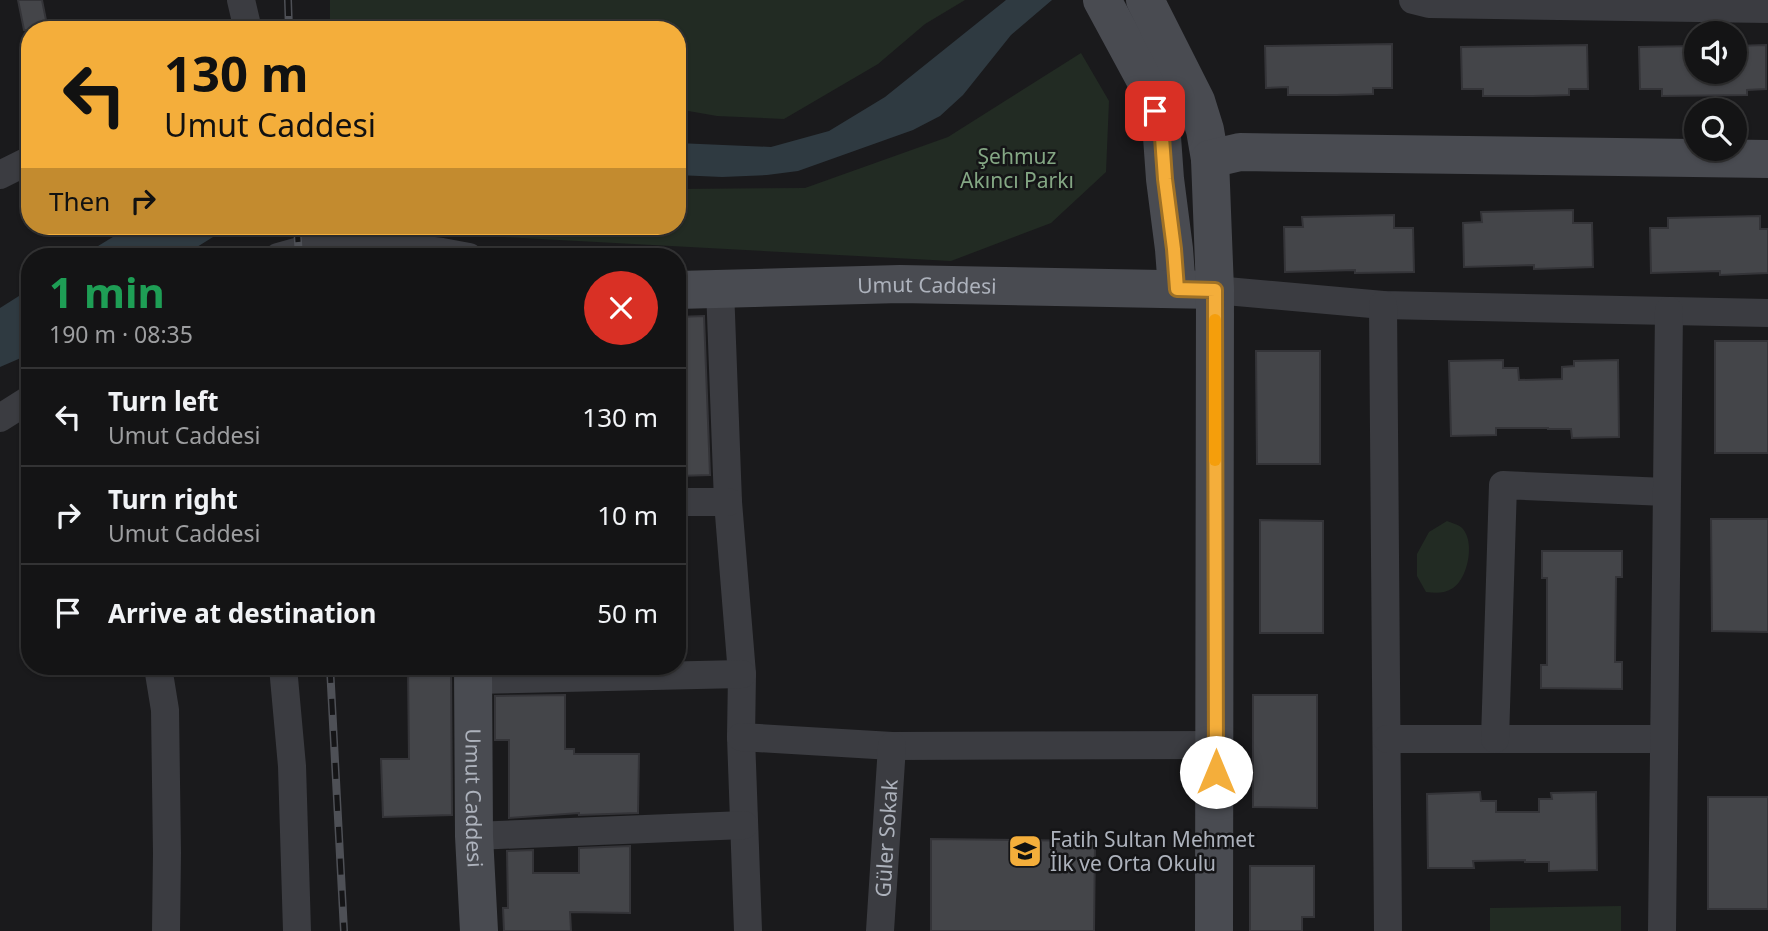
<!DOCTYPE html>
<meta charset="utf-8">
<style>
:root{--surface:#141415;--page:#1d1d1e;--text:#f1f3f6;--muted:#9d9ea0;--line:#333334}
body{margin:0;font-family:"Noto Sans",sans-serif;background:var(--page);color:var(--text);height:100vh;display:flex;flex-direction:column;font-size:26px;white-space:nowrap}
*{box-sizing:border-box;margin:0}
p{font-size:23px;color:var(--muted)}
.icon{flex:none;width:38px;height:38px;fill:none;stroke:currentColor;stroke-width:2;stroke-linecap:round;stroke-linejoin:round}
.map{position:relative;flex:1;overflow:hidden}
.panel{position:absolute;left:21px;top:248px;width:665px;height:427px;display:flex;flex-direction:column;background:var(--surface);border-radius:28px;box-shadow:0 2px 5px #0004,0 0 0 2px var(--line)}
.panel>*{flex:none}
.banner{position:absolute;left:21px;top:21px;width:665px;height:214px;border-radius:28px;box-shadow:0 2px 5px #0004,0 0 0 2px var(--line);background:#f4ae3b;color:#111;overflow:hidden}
.fabs{position:absolute;left:1684px;top:21px;display:grid;gap:14px}
.fabs a{display:grid;place-items:center;width:63px;height:63px;border-radius:50%;background:var(--surface);box-shadow:0 2px 5px #0004,0 0 0 2px var(--line);font-size:35px}
.pin{position:absolute;display:grid;place-items:center;width:60px;height:60px;color:#fff;margin:-30px;border-radius:14px;box-shadow:0 4px 10px #0006}
.me{position:absolute;width:77px;margin:-38px;rotate:0deg;stroke-linejoin:round;filter:drop-shadow(0 0 5px #0008)}
.turn{display:flex;align-items:center;gap:24px;height:147px;padding:0 28px;font-size:32px}
.turn .icon{width:91px;height:91px;stroke-width:2.5}
.turn b{display:block;font-size:49px;line-height:60px}
.then{display:flex;align-items:center;height:66px;padding:0 28px;background:#0003;gap:14px;font-size:26px}
.round{display:grid;place-items:center;flex:none;width:74px;height:74px;border-radius:37px;background:var(--page)}
.overview{display:flex;align-items:center;justify-content:space-between;height:119px;padding:0 28px}
h1{font-size:42px;font-weight:700;line-height:52px;color:#1e9e55}
ul{padding:0;list-style:none}
li{display:flex;align-items:center;gap:21px;height:98px;padding:0 28px;border-top:2px solid var(--line)}
li div{flex:1}
li b{display:block;font-size:26px}
li em{font-style:normal}
.map>svg:first-child{display:block}
.green{fill:#222b23}
.water{fill:#2f3a41}
.building{fill:#444549;stroke:#343438;stroke-width:2}
.lines{fill:none;stroke-linecap:round;stroke-linejoin:round}
.street{stroke:#3b3c41;stroke-width:28}
.secondary{stroke:#494b51;stroke-width:38}
.rail-casing{stroke:#4e5056;stroke-width:8}
.rail{stroke:#151517;stroke-width:5;stroke-dasharray:16;stroke-linecap:butt}
.route-casing{stroke:#9f7126;stroke-width:18}
.route{stroke:#f4ae3b;stroke-width:12}
.slow{stroke:#f59e0b;stroke-width:12}
.labels{text-anchor:middle;dominant-baseline:central;stroke-width:5;stroke-linejoin:round;paint-order:stroke}
.park-label{font-size:21px;fill:#84a784;stroke:#151517}
.street-label{font-size:21px;fill:#adb2bc;stroke:#151517}
.poi-label{font-size:21px;fill:#adb2bc;stroke:#151517;text-anchor:start}
</style>
<div class="map">
<svg width="1768" height="931" viewBox="0 0 1768 931">
<rect width="100%" height="100%" fill="#1a1a1c"/>
<g class="green">
<path d="M 330,0 L 965,0 L 925,24 L 878,64 L 784,119 L 717,116 L 677,109 L 677,30 L 330,30 Z"/>
<path d="M 1081,53 L 1109,101 L 1106,172 L 1051,223 L 951,261 L 502,237 L 422,226 L 677,226 L 677,189 L 805,188 L 948,137 Z"/>
<path d="M 1447,521 C 1454,524 1462,525 1465,532 C 1474,547 1467,579 1453,588 C 1444,594 1436,593 1426,592 L 1417,576 L 1417,554 L 1429,532 Z"/>
<path d="M 1621,906 L 1621,931 L 1490,931 L 1490,908 Z"/>
</g>
<g class="water">
<path d="M 1006,0 L 1052,0 L 1011,35 L 963,95 L 940,116 L 913,130 L 798,171 L 767,175 L 722,177 L 677,175 L 677,143 L 771,147 L 829,131 L 885,97 Z"/>
<path d="M 131,226 L 238,226 L 213,237 L 181,257 L 80,257 Z"/>
<path d="M 30,289 L 30,354 L 0,367 L 0,308 Z"/>
</g>
<g class="building">
<path d="M 18,0 L 42,0 L 48,30 L 24,30 Z"/>
<path d="M 1392,44 L 1392,88 L 1373,88 L 1373,94 L 1337,95 L 1288,95 L 1288,87 L 1266,88 L 1265,46 Z"/>
<path d="M 1587,45 L 1588,89 L 1569,89 L 1569,95 L 1533,96 L 1483,96 L 1483,89 L 1462,89 L 1461,47 Z"/>
<path d="M 1766,45 L 1766,89 L 1747,90 L 1747,95 L 1662,96 L 1662,89 L 1640,89 L 1639,47 L 1696,46 L 1696,72 L 1734,72 L 1734,46 Z"/>
<path d="M 1573,210 L 1573,223 L 1592,223 L 1593,267 L 1534,269 L 1534,265 L 1464,267 L 1463,223 L 1482,222 L 1481,212 Z"/>
<path d="M 1394,215 L 1394,228 L 1413,228 L 1414,272 L 1355,273 L 1355,270 L 1285,272 L 1284,227 L 1303,227 L 1302,217 Z"/>
<path d="M 1760,216 L 1760,229 L 1768,229 L 1768,273 L 1720,275 L 1720,271 L 1651,273 L 1650,228 L 1668,228 L 1668,218 Z"/>
<path d="M 704,316 L 710,475 L 677,476 L 677,317 Z"/>
<rect x="1715" y="341" width="53" height="112"/>
<path d="M 1256,351 L 1320,351 L 1320,464 L 1257,464 Z"/>
<path d="M 1503,360 L 1503,368 L 1518,368 L 1519,380 L 1562,379 L 1562,367 L 1574,366 L 1574,361 L 1618,360 L 1619,437 L 1572,438 L 1571,429 L 1548,429 L 1548,428 L 1496,428 L 1496,435 L 1451,436 L 1449,361 Z"/>
<path d="M 1711,519 L 1768,519 L 1768,632 L 1712,631 Z"/>
<path d="M 1260,520 L 1323,521 L 1323,633 L 1260,633 Z"/>
<path d="M 1542,551 L 1622,551 L 1622,577 L 1616,577 L 1615,662 L 1622,662 L 1622,689 L 1541,688 L 1541,665 L 1547,665 L 1547,578 L 1542,578 Z"/>
<path d="M 408,667 L 451,667 L 452,815 L 383,817 L 381,759 L 409,759 Z"/>
<path d="M 565,695 L 565,749 L 574,749 L 574,754 L 639,754 L 638,813 L 579,815 L 579,813 L 509,818 L 509,740 L 495,740 L 495,696 Z"/>
<path d="M 1253,695 L 1317,695 L 1317,808 L 1253,807 Z"/>
<path d="M 1480,792 L 1481,801 L 1496,801 L 1496,812 L 1539,812 L 1539,799 L 1552,799 L 1551,793 L 1596,792 L 1597,870 L 1549,871 L 1549,862 L 1525,862 L 1525,860 L 1473,861 L 1474,868 L 1428,868 L 1427,794 Z"/>
<rect x="1708" y="797" width="60" height="112"/>
<path d="M 931,839 L 1095,841 L 1094,931 L 931,931 Z"/>
<path d="M 630,846 L 630,913 L 570,912 L 571,931 L 504,931 L 503,908 L 508,908 L 507,851 L 533,850 L 533,873 L 579,873 L 579,848 Z"/>
<path d="M 1250,866 L 1314,866 L 1314,917 L 1302,917 L 1302,931 L 1250,931 Z"/>
</g>
<g class="lines">
<g class="street">
<path d="M 241,0 L 248,30"/>
<path d="M 1413,0 L 1429,4 L 1768,9"/>
<path d="M 0,175 L 30,160"/>
<path d="M 278,257 L 339,240 L 442,252 L 469,257"/>
<path d="M 720,288 L 728,502 L 742,674 L 741,737 L 748,931"/>
<path d="M 1215,290 L 1383,305 L 1768,313"/>
<path d="M 1383,305 L 1388,931"/>
<path d="M 0,418 L 30,399"/>
<path d="M 677,502 L 728,502"/>
<path d="M 158,667 L 165,710 L 167,853 L 166,931"/>
<path d="M 283,667 L 292,766 L 297,931"/>
<path d="M 473,680 L 742,674"/>
<path d="M 741,737 L 892,746 L 1216,745"/>
<path d="M 1387,739 L 1664,739"/>
<path d="M 1495,739 L 1503,485 L 1666,492"/>
<path d="M 474,836 L 744,825"/>
<path id="s1" d="M 880,931 L 892,746"/>
<path d="M 1662,931 L 1669,311"/>
</g>
<g class="secondary">
<path d="M 1102,0 L 1148,85 L 1162,137 L 1165,179 L 1174,249 L 1177,289"/>
<path d="M 1145,0 L 1196,101 L 1205,130 L 1210,159"/>
<path id="s2" d="M 677,290 L 900,284 L 1215,290"/>
<path id="s3" d="M 473,667 L 474,836 L 479,931"/>
<path d="M 1214,931 L 1215,290 L 1210,159 L 1240,152 L 1768,159"/>
</g>
<g class="rail-casing">
<g id="rail">
<path d="M 288,0 L 289,30"/>
<path d="M 297,226 L 299,257"/>
<path d="M 330,667 L 344,931"/>
</g>
</g>
<use href="#rail" class="rail"/>
</g>
<g class="lines">
<g class="route-casing">
<path id="route" d="M 1155,111 L 1162,137 L 1165,179 L 1174,249 L 1177,289 L 1215,290 L 1216,772"/>
</g>
<use href="#route" class="route"/>
<path class="slow" d="M 1215,320 L 1215,460"/>
</g>
<defs>
<g id="school-square" transform="scale(1.75)"><rect x="-9" y="-9" width="18" height="18" rx="4" fill="#f4ae3b" stroke="#151517"/><path d="M0-5L7-2L0 1L-7-2ZM-4 1L0 2.5L4 1V4Q0 6-4 4Z" fill="#111"/></g>
</defs>
<g fill-rule="evenodd">
<use href="#school-square" x="1025" y="851"/>
</g>
<g class="labels">
<g class="park-label">
<text x="1017" y="156">Şehmuz<tspan x="1017" dy="24">Akıncı Parkı</tspan></text>
</g>
<g class="street-label">
<text stroke="none"><textPath href="#s2" startOffset="250">Umut Caddesi</textPath></text>
<text stroke="none"><textPath href="#s3" startOffset="131">Umut Caddesi</textPath></text>
<text stroke="none"><textPath href="#s1" startOffset="93">Güler Sokak</textPath></text>
</g>
<g class="poi-label">
<text x="1050" y="839">Fatih Sultan Mehmet<tspan x="1050" dy="24">İlk ve Orta Okulu</tspan></text>
</g>
</g>
</svg>
<div class="fabs">
<a><svg class="icon" aria-label="sound" viewBox="0 0 24 24"><path d="M4 9h4l5-4v14l-5-4H4zM17 9q2 3 0 6"/></svg></a>
<a><svg class="icon" aria-label="search" viewBox="0 0 24 24"><circle cx="10" cy="10" r="6"/><path d="M15 15l6 6"/></svg></a>
</div>
<div class="pin" style="left:1155px;top:111px;background:#d93025"><svg class="icon" aria-label="arrive" viewBox="0 0 24 24"><path d="M6 21V4h12l-3 4 3 4H6"/></svg></div>
<svg class="me" style="left:1216px;top:772px" viewBox="-20 -20 40 40"><circle r="19" fill="#fff"/><path d="M0-13L10 11 0 6-10 11z" fill="#f4ae3b"/></svg>
<div class="banner">
<div class="turn"><svg class="icon" aria-label="left" viewBox="0 0 24 24"><path d="M17 20v-9H6M10 6l-5 5 5 5"/></svg><div><b>130 m</b>Umut Caddesi</div></div>
<div class="then">Then<svg class="icon" aria-label="right" viewBox="0 0 24 24"><path d="M7 20v-9h11M14 6l5 5-5 5"/></svg></div>
</div>
<section class="panel">
<div class="overview"><div><h1>1 min</h1><p>190 m · 08:35</p></div><a class="round" style="background:#d93025;color:#fff"><svg class="icon" aria-label="close" viewBox="0 0 24 24"><path d="M6 6l12 12M18 6L6 18"/></svg></a></div>
<ul>
<li><svg class="icon" aria-label="left" viewBox="0 0 24 24"><path d="M17 20v-9H6M10 6l-5 5 5 5"/></svg><div><b>Turn left</b><p>Umut Caddesi</p></div><em>130 m</em></li>
<li><svg class="icon" aria-label="right" viewBox="0 0 24 24"><path d="M7 20v-9h11M14 6l5 5-5 5"/></svg><div><b>Turn right</b><p>Umut Caddesi</p></div><em>10 m</em></li>
<li><svg class="icon" aria-label="arrive" viewBox="0 0 24 24"><path d="M6 21V4h12l-3 4 3 4H6"/></svg><div><b>Arrive at destination</b></div><em>50 m</em></li>
</ul>
</section>
</div>
